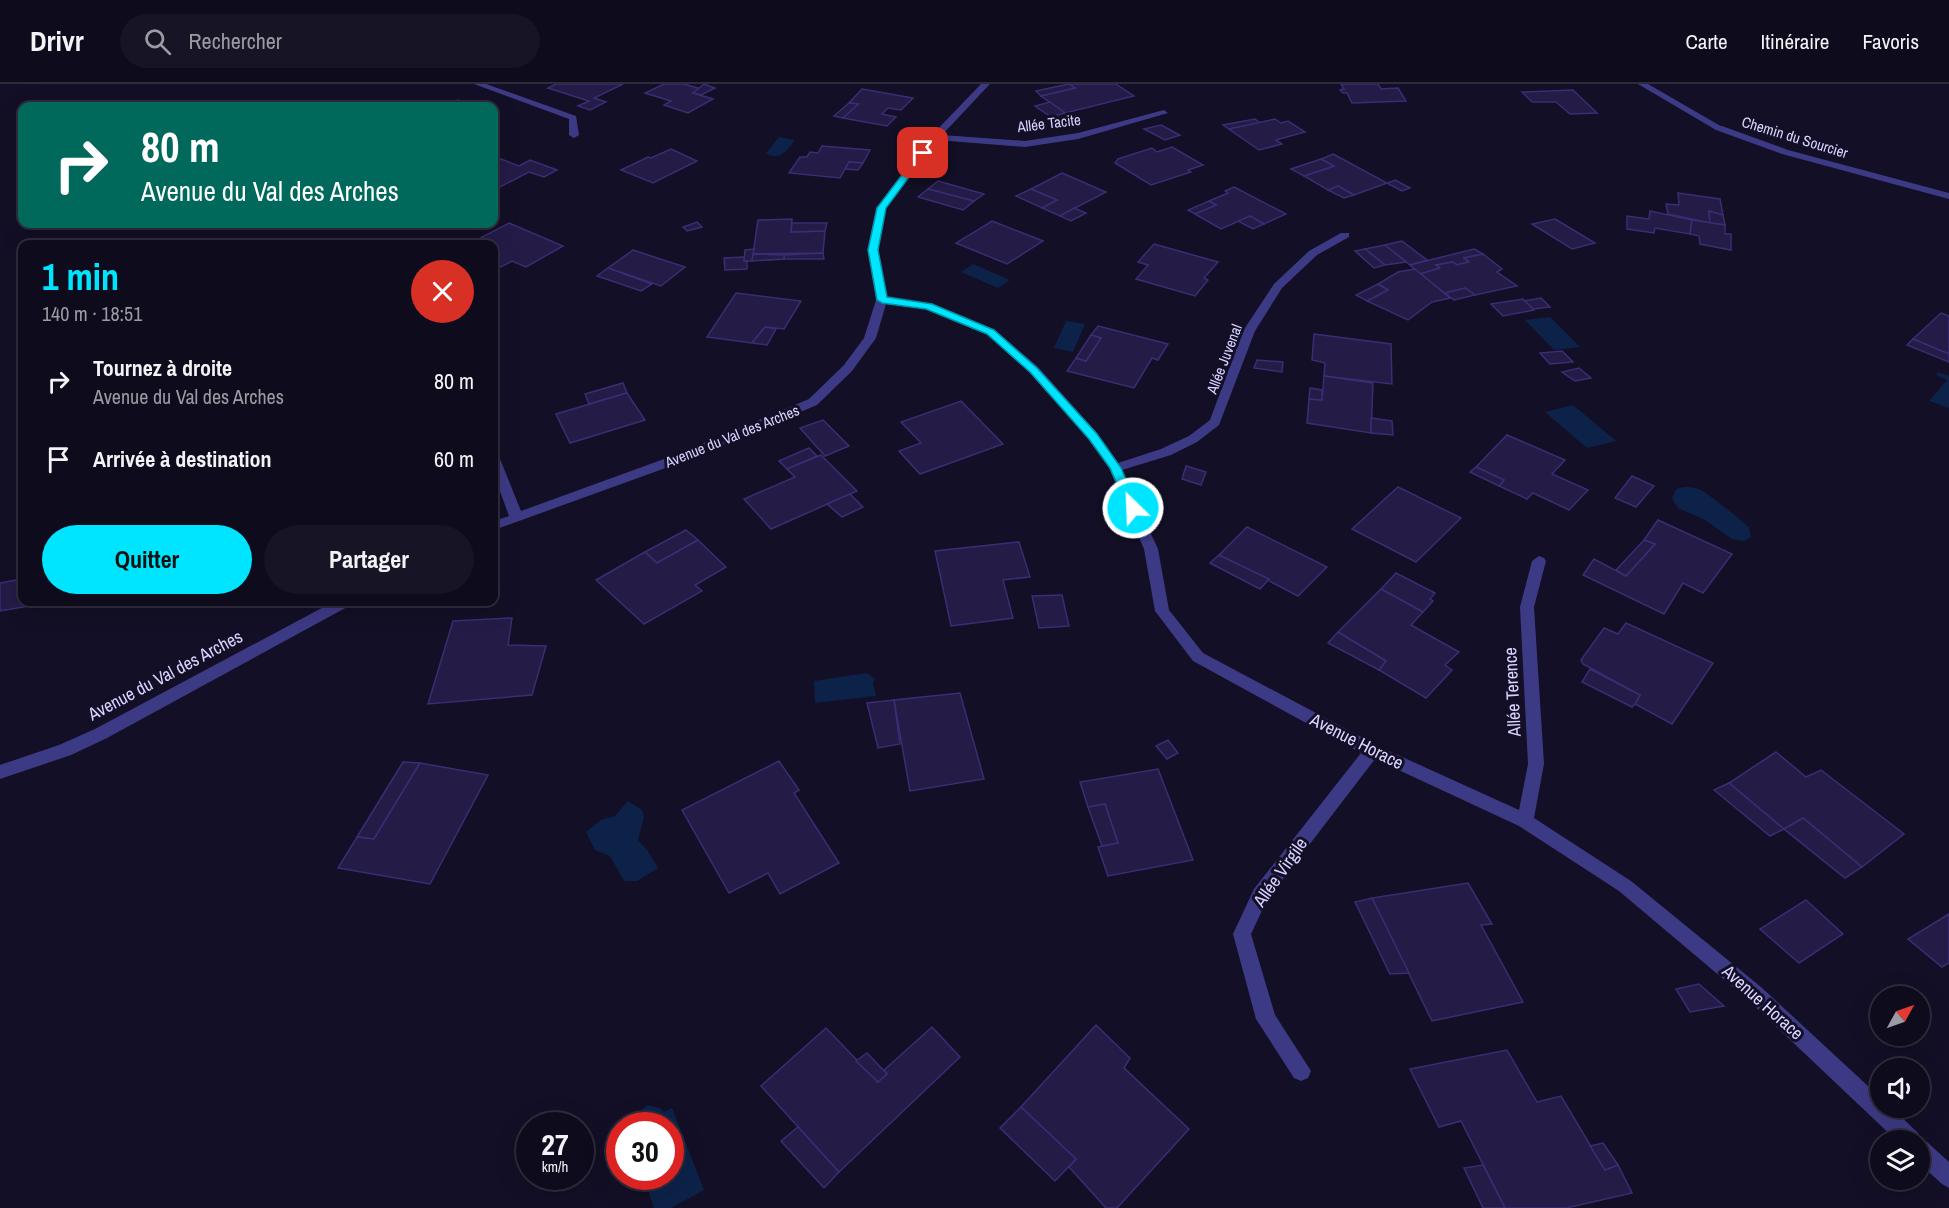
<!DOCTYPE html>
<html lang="fr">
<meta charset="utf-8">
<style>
:root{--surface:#0e0b1c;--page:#171425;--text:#f1f3f6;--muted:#9b9ba3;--line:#2e2b3b;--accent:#00e5ff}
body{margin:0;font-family:"Archivo Narrow",sans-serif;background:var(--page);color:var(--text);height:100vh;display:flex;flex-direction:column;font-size:22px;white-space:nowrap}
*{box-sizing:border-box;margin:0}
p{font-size:20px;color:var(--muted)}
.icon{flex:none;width:33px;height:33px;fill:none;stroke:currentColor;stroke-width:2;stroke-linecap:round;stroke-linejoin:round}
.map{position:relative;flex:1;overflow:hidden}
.sheet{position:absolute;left:18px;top:156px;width:480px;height:366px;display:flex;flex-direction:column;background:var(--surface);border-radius:12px;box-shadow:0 6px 24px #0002,0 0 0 2px var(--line)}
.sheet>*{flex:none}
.guide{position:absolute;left:18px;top:18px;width:480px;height:126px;border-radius:12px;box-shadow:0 6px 24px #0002,0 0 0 2px var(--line);background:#00695c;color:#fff;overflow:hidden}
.needle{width:39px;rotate:50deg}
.fabs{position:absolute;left:1870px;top:902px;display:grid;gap:12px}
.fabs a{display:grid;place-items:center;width:60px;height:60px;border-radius:50%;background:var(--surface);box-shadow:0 6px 24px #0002,0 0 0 2px var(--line);font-size:30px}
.speed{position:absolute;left:516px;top:1028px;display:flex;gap:12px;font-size:30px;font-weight:700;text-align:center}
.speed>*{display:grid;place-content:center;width:78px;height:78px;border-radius:50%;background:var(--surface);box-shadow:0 6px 24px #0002,0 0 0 2px var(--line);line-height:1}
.speed small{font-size:15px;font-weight:400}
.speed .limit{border:9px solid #d22;background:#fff;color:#111}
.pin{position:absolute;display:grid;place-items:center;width:51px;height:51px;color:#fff;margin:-26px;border-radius:12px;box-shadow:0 3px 9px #0006}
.me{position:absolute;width:66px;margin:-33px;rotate:336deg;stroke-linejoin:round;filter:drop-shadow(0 0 4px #0008)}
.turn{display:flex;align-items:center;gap:21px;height:126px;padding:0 24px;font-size:27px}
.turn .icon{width:78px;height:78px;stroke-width:2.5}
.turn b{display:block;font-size:42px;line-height:51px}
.round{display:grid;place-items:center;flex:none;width:63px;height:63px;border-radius:32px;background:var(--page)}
.overview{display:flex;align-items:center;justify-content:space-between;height:102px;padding:0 24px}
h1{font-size:36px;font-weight:800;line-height:45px;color:var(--accent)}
.action{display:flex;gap:12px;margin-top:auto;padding:12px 24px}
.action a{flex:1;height:69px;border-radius:36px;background:var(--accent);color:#111;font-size:24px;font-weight:800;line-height:69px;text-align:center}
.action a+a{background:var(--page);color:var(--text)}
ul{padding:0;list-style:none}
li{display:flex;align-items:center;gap:18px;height:78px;padding:0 24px}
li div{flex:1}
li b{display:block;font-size:22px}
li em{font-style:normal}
header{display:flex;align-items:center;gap:36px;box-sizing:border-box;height:84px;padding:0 30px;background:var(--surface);border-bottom:2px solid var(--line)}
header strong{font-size:28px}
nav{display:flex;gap:33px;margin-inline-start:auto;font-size:21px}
.search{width:420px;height:54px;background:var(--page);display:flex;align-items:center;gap:15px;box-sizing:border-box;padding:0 21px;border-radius:33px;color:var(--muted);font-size:22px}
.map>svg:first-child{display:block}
.water{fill:#0c2248}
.building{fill:#241b47;stroke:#3b2d73;stroke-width:1.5}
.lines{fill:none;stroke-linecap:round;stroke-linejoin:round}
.service{fill:#3d3a85;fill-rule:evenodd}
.minor{fill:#3d3a85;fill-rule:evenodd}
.route{fill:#00e5ff;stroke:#0095a6;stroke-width:1.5}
.labels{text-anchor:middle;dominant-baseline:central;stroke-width:6;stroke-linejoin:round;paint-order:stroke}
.far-street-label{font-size:15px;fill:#d9d4ff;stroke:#130f26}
.street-label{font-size:18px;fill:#d9d4ff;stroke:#130f26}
</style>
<header>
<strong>Drivr</strong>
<div class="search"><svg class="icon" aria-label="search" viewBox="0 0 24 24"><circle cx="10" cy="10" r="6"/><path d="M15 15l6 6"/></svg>Rechercher</div>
<nav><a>Carte</a><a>Itinéraire</a><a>Favoris</a></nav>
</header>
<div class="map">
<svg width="1949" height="1124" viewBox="0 0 1949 1124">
<rect width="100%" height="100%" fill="#130f26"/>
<g class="water">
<path d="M 779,53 L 795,56 C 787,67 778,78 766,69 Z"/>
<path d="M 973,180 L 1010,196 L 998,204 L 961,188 Z"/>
<path d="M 1550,233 L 1580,263 L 1554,266 L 1525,236 Z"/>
<path d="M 1066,237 L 1085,240 L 1073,268 L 1054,264 Z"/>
<path d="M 1938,288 L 1949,292 L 1949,324 L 1929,317 L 1947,296 L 1936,291 Z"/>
<path d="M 1573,321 L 1616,357 L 1587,364 L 1545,328 Z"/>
<path d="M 1683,403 C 1689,403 1695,403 1701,406 C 1706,408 1748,441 1749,444 C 1749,444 1751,453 1751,453 L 1744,457 L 1732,455 L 1705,436 L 1678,424 L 1672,414 L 1676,405 Z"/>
<path d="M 867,589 L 875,595 L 873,599 L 876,612 L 815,619 L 814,597 Z"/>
<path d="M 628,717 L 642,726 L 644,733 L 638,756 L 648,767 L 658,784 L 637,797 L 624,797 L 610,772 L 595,766 L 586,748 L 601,736 L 615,732 Z"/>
<path d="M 648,1021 L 660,1024 L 664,1028 L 672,1024 L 704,1106 L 671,1124 L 654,1124 L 643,1092 L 670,1092 L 670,1041 L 635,1041 L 640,1027 Z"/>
</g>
<g class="building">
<path d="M 556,0 L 623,0 L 594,14 L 606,18 L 590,26 L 578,22 L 589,17 L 548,4 Z"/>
<path d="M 664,0 L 684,0 L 701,5 L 693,9 L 713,15 L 688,29 L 664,21 L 671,17 L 645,9 Z"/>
<path d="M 704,0 L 715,4 L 701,11 L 693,9 Z"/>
<path d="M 1069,0 L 1116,0 L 1134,12 L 1065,29 L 1041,12 L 1075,4 Z"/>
<path d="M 1069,0 L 1075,4 L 1041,12 L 1036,7 Z"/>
<path d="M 1341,0 L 1378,0 L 1381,5 L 1398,4 L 1406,17 L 1352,19 L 1347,9 L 1343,9 L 1340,6 L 1344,5 Z"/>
<path d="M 862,5 L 913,14 L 901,26 L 888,24 L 882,30 L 896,33 L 887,42 L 843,34 L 858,20 L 849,19 Z"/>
<path d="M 1573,6 L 1597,29 L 1570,30 L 1556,18 L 1532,18 L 1522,8 Z"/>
<path d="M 458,16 L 473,22 L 440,22 Z"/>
<path d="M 1050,18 L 1065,29 L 1051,33 L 1035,22 Z"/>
<path d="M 849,19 L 858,20 L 843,34 L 834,32 Z"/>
<path d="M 1255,35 L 1260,39 L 1229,45 L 1223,41 Z"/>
<path d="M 1275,35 L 1281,39 L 1288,37 L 1305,48 L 1276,56 L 1282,60 L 1259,66 L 1229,45 Z"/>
<path d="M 1161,41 L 1180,51 L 1165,56 L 1144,45 Z"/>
<path d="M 822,62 L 870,66 L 863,79 L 849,78 L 840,94 L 789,89 L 800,73 L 807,73 L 810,68 L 818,69 Z"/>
<path d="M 1172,63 L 1203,81 L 1188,86 L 1191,88 L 1151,101 L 1115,79 L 1118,75 L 1152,64 L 1157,68 Z"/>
<path d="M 671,65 L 697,77 L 653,99 L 621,86 L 648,73 L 651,74 Z"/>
<path d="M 1333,70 L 1387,99 L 1354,111 L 1338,102 L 1328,106 L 1304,92 L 1334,82 L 1321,75 Z"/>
<path d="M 501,75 L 519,82 L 530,76 L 557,86 L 544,93 L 529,88 L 494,106 L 494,79 Z"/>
<path d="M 1321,75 L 1334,82 L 1304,92 L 1291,85 Z"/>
<path d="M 849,78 L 863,79 L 858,86 L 845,85 Z"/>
<path d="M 1062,89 L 1106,108 L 1060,132 L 1042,124 L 1057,116 L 1031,105 Z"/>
<path d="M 1395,96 L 1410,104 L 1402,107 L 1387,99 Z"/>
<path d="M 938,97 L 984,110 L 974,117 L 928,105 Z"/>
<path d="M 1338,102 L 1354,111 L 1344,114 L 1328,106 Z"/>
<path d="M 1234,103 L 1286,130 L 1264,140 L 1250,132 L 1221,145 L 1195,130 L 1216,121 L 1209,117 L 1228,109 L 1225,107 Z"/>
<path d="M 928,105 L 974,117 L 963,126 L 918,113 Z"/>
<path d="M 1031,105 L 1057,116 L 1042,124 L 1016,112 Z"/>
<path d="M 1678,109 L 1720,115 L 1723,131 L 1709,127 L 1710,139 L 1668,130 L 1666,120 L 1679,121 Z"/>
<path d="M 1209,117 L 1216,121 L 1195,130 L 1188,126 Z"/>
<path d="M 1074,124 L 1086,129 L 1071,137 L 1060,132 Z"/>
<path d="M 1650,127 L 1692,136 L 1690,150 L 1655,144 L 1654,149 L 1627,145 L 1627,132 L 1649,135 Z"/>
<path d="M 1709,127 L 1723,131 L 1725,141 L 1710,139 Z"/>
<path d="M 1250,132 L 1264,140 L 1253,145 L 1238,137 Z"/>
<path d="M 792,135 L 791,148 L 825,147 L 823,169 L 753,170 L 758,136 Z"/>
<path d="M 1555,135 L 1595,159 L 1572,165 L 1532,140 Z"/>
<path d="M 1692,136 L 1725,141 L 1725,150 L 1731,150 L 1731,166 L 1700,160 L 1699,152 L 1690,150 Z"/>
<path d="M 992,137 L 1043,157 L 1007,180 L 956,159 Z"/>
<path d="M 697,138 L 702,143 L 687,147 L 683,143 Z"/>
<path d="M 509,139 L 563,162 L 526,183 L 512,177 L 501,183 L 494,179 L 494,160 L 469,160 Z"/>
<path d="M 792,139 L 827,139 L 825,147 L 791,148 Z"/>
<path d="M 1402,157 L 1427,176 L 1410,181 L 1385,161 Z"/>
<path d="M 1154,160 L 1218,178 L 1204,194 L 1208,196 L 1195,212 L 1136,195 L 1148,181 L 1138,178 Z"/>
<path d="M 1385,161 L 1406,178 L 1385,181 L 1365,165 Z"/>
<path d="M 754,165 L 752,177 L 744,177 L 745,166 Z"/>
<path d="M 1365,165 L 1385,181 L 1374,184 L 1355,167 Z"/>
<path d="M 1474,165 L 1483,170 L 1464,174 L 1469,178 L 1457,181 L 1453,178 L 1436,181 L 1440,184 L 1420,190 L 1410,181 Z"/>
<path d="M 633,166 L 685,183 L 661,202 L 608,184 Z"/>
<path d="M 823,169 L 824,175 L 784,175 L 784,171 Z"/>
<path d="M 753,170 L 784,171 L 784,175 L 752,177 Z"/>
<path d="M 1483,170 L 1502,185 L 1497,188 L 1517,202 L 1475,211 L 1465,204 L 1445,209 L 1420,190 L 1440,184 L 1436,181 L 1453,178 L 1457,181 L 1469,178 L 1464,174 Z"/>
<path d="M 744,173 L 744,177 L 747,177 L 747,185 L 725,186 L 724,174 Z"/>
<path d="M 608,184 L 652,200 L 641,207 L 597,192 Z"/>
<path d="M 1415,185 L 1450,214 L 1432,218 L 1408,236 L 1367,217 L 1388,206 L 1378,200 L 1398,188 Z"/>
<path d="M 1378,200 L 1388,206 L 1367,217 L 1356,211 Z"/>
<path d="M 1465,204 L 1475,211 L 1454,216 L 1445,209 Z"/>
<path d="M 736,209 L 801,217 L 784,245 L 765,243 L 752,259 L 707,253 Z"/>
<path d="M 1541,214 L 1550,223 L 1533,225 L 1524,217 Z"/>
<path d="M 1523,215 L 1534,226 L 1503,232 L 1491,220 Z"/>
<path d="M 1941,229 L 1949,232 L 1949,270 L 1913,255 Z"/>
<path d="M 1098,242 L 1168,260 L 1158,276 L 1152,274 L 1134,304 L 1067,287 L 1076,274 L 1086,277 L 1101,254 L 1091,251 Z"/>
<path d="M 765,243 L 776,245 L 767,261 L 752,259 Z"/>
<path d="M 1314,250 L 1391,260 L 1392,300 L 1324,292 L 1325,279 L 1312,276 Z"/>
<path d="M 1091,251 L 1101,254 L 1086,277 L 1076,274 Z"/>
<path d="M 1913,255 L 1949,270 L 1949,278 L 1907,261 Z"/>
<path d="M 1562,267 L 1573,278 L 1550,280 L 1540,269 Z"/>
<path d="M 1257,276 L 1283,278 L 1282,288 L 1254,284 Z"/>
<path d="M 1579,284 L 1591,294 L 1575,297 L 1562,288 Z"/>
<path d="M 1324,292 L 1373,299 L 1371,349 L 1307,339 L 1309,315 L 1322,316 Z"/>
<path d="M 623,299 L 627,309 L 589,320 L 585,310 Z"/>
<path d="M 1310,304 L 1322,306 L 1322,316 L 1309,315 Z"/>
<path d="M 627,309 L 645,336 L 570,359 L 556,330 Z"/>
<path d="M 961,317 L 1003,360 L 920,390 L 899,367 L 921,359 L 901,338 Z"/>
<path d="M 1371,334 L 1392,337 L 1393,351 L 1371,349 Z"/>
<path d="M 823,336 L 849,362 L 825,372 L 800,344 Z"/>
<path d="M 1507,351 L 1565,376 L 1552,390 L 1588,406 L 1569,426 L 1533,409 L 1527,415 L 1499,402 L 1504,396 L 1476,383 Z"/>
<path d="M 809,364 L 817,372 L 787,385 L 779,377 Z"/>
<path d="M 821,371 L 857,407 L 771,445 L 744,415 L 795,393 L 787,385 Z"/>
<path d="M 1186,382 L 1206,388 L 1201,401 L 1182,395 Z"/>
<path d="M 1476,383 L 1504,396 L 1499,402 L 1470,388 Z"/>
<path d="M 1632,392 L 1654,402 L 1636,423 L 1615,414 Z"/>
<path d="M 1398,403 L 1461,434 L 1416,478 L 1352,445 Z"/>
<path d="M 850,410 L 863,423 L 842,433 L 827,420 Z"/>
<path d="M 1658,436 L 1732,470 L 1703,509 L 1683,499 L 1664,530 L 1583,491 L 1594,475 L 1626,492 L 1655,460 L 1644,456 Z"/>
<path d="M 1247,443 L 1327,483 L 1298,512 L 1219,471 Z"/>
<path d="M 686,446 L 698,456 L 657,479 L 645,468 Z"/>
<path d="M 698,456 L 726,483 L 695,501 L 702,507 L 644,540 L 596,496 L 645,468 L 657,479 Z"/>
<path d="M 1644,456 L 1655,460 L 1626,492 L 1616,486 Z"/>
<path d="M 1019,458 L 1030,493 L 1003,496 L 1013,534 L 951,542 L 935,467 Z"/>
<path d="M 1219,471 L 1269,495 L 1260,505 L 1210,479 Z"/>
<path d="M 1396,489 L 1435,509 L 1430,515 L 1433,517 L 1423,528 L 1381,505 Z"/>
<path d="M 22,495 L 22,518 L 52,518 L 0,527 L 0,499 Z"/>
<path d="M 1381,505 L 1423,528 L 1411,541 L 1459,568 L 1445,581 L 1452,586 L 1426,614 L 1379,586 L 1386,577 L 1338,548 Z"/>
<path d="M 1062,511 L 1069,542 L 1039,544 L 1032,512 Z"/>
<path d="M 512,534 L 508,561 L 546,562 L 532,611 L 428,620 L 453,537 Z"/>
<path d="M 1626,539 L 1713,579 L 1672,640 L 1635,620 L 1640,611 L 1583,580 L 1581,576 L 1604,544 L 1618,550 Z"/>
<path d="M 1338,548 L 1386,577 L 1379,586 L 1328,559 Z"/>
<path d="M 1590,585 L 1640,611 L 1635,620 L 1632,623 L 1582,598 Z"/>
<path d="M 960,609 L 984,695 L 910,707 L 894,616 Z"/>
<path d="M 894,616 L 900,660 L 878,664 L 867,619 Z"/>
<path d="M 1168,656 L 1178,669 L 1167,675 L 1156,662 Z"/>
<path d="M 1776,668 L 1806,693 L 1821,686 L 1904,750 L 1862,783 L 1803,734 L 1784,745 L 1729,699 Z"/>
<path d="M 779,677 L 799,706 L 794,709 L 839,779 L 780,810 L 768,789 L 729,809 L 682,726 Z"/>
<path d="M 403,678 L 420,679 L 374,755 L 357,753 Z"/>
<path d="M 420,679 L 488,691 L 430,800 L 338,784 L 357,753 L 374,755 Z"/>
<path d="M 1158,685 L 1193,776 L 1108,792 L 1098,763 L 1118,759 L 1105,720 L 1088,723 L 1080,698 Z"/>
<path d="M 1729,699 L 1784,745 L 1770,752 L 1714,706 Z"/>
<path d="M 1105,720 L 1118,759 L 1102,762 L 1088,723 Z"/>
<path d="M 1803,734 L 1862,783 L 1845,794 L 1784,745 Z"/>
<path d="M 1468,799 L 1492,840 L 1481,841 L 1523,918 L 1432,937 L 1372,814 Z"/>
<path d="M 1372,814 L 1409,889 L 1390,890 L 1355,818 Z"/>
<path d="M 1806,816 L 1843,850 L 1799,879 L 1760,845 Z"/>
<path d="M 1949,830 L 1949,879 L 1942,883 L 1908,855 Z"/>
<path d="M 1699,900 L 1724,922 L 1690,928 L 1676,905 Z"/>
<path d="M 1096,941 L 1130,974 L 1124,984 L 1189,1045 L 1117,1124 L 1106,1124 L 1069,1083 L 1076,1075 L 1021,1023 Z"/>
<path d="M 932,943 L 960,973 L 839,1088 L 761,1002 L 826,944 L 878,998 L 887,990 L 884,986 Z"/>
<path d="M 1507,966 L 1537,1018 L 1561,1012 L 1605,1086 L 1618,1081 L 1632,1109 L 1566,1124 L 1505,1124 L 1461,1037 L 1439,1043 L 1410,985 Z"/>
<path d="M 867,969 L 887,990 L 878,998 L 856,977 Z"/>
<path d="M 1021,1023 L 1076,1075 L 1055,1097 L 1000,1044 Z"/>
<path d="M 798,1043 L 839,1088 L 824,1104 L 781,1057 Z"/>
<path d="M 1603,1059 L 1618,1081 L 1605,1086 L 1590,1062 Z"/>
<path d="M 1483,1081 L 1505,1124 L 1483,1124 L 1464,1084 Z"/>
</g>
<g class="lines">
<path class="service" d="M 1716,42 L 1722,42 L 1788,66 L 1949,109 L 1949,115 L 1782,70 L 1716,46 Z"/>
<g class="minor">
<path d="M 474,0 L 486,0 L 576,32 L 579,51 L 574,54 L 569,51 L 569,35 Z"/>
<path d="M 981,0 L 990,0 L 942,51 L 1025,57 L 1078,49 L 1164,26 L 1168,29 L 1078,55 L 1025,63 L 937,56 L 886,124 L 878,166 L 887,213 L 932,220 L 995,246 L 1038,283 L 1097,349 L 1118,379 L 1161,365 L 1189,352 L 1210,336 L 1243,247 L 1274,200 L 1309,167 L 1341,149 L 1349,149 L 1349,153 L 1317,171 L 1282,204 L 1255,247 L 1219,341 L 1197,358 L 1171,371 L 1122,386 L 1158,465 L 1169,526 L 1203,569 L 1378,662 L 1519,726 L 1528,680 L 1520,523 L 1532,477 L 1539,472 L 1544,474 L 1546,477 L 1534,523 L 1544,680 L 1534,734 L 1631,797 L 1761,903 L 1881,1014 L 1881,1023 L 1891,1023 L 1918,1049 L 1921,1055 L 1927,1058 L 1949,1078 L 1949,1104 L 1942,1100 L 1920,1080 L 1920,1056 L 1896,1056 L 1747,915 L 1619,807 L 1519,742 L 1375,675 L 1267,816 L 1251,850 L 1275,931 L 1311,987 L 1308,994 L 1301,997 L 1294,994 L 1256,935 L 1233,850 L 1254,805 L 1361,669 L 1193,577 L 1155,527 L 1144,465 L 1109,384 L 1089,355 L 1030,289 L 987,250 L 926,225 L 886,220 L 876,254 L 852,287 L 817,321 L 685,377 L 494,446 L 494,437 L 509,432 L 494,391 L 494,371 L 500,375 L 521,427 L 675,371 L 809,315 L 844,281 L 864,254 L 876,216 L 868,166 L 876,124 L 932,51 Z"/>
<path d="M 1638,0 L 1648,0 L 1724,44 L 1716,46 Z"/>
<path d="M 333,518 L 351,518 L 349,522 L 107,654 L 71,671 L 0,695 L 0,681 L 59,661 L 95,645 Z"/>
</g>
</g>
<path class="route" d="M 920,67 L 927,69 L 886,124 L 878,166 L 887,213 L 932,220 L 994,246 L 1037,284 L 1097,350 L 1121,384 L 1139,424 L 1137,427 L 1129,427 L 1110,384 L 1089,355 L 1030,288 L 987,250 L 926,225 L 882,219 L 877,216 L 868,166 L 877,124 Z"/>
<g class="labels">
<g class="far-street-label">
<text transform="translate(1049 39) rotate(-7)">Allée Tacite</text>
<text transform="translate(1795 53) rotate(17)">Chemin du Sourcier</text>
<text transform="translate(1224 275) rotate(-69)">Allée Juvenal</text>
<text transform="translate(732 352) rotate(-22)">Avenue du Val des Arches</text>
</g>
<g class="street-label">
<text transform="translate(165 591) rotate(-28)">Avenue du Val des Arches</text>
<text transform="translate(1512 608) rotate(-93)">Allée Terence</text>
<text transform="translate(1357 657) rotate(27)">Avenue Horace</text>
<text transform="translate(1280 788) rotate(-55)">Allée Virgile</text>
<text transform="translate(1763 918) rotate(42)">Avenue Horace</text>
</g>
</g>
</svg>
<div class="fabs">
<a><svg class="needle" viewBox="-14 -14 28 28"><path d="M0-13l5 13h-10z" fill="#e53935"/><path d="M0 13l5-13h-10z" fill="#9b9ba3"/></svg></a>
<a><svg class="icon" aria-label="sound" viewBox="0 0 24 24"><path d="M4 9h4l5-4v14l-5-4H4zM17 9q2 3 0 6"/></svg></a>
<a><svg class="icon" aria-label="layers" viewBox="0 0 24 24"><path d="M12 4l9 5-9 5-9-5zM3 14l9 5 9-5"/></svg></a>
</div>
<div class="speed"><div>27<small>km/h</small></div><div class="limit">30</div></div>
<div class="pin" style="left:923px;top:69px;background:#d93025"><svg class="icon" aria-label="arrive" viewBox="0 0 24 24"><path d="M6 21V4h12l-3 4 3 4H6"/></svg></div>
<svg class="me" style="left:1133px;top:424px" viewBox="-20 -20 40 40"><circle r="17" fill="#00e5ff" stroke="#fff" stroke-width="3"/><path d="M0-11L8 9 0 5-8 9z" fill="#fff"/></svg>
<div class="guide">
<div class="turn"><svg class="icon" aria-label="right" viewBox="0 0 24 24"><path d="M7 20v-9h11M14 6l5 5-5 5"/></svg><div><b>80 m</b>Avenue du Val des Arches</div></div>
</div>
<section class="sheet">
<div class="overview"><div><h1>1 min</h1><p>140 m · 18:51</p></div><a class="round" style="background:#d93025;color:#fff"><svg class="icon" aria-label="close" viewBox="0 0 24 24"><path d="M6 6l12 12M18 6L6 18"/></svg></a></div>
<ul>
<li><svg class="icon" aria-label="right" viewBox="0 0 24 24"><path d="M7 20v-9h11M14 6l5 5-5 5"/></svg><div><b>Tournez à droite</b><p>Avenue du Val des Arches</p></div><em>80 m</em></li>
<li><svg class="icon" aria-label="arrive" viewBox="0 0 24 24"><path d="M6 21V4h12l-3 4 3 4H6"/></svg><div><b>Arrivée à destination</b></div><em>60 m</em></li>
</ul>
<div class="action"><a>Quitter</a><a>Partager</a></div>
</section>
</div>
